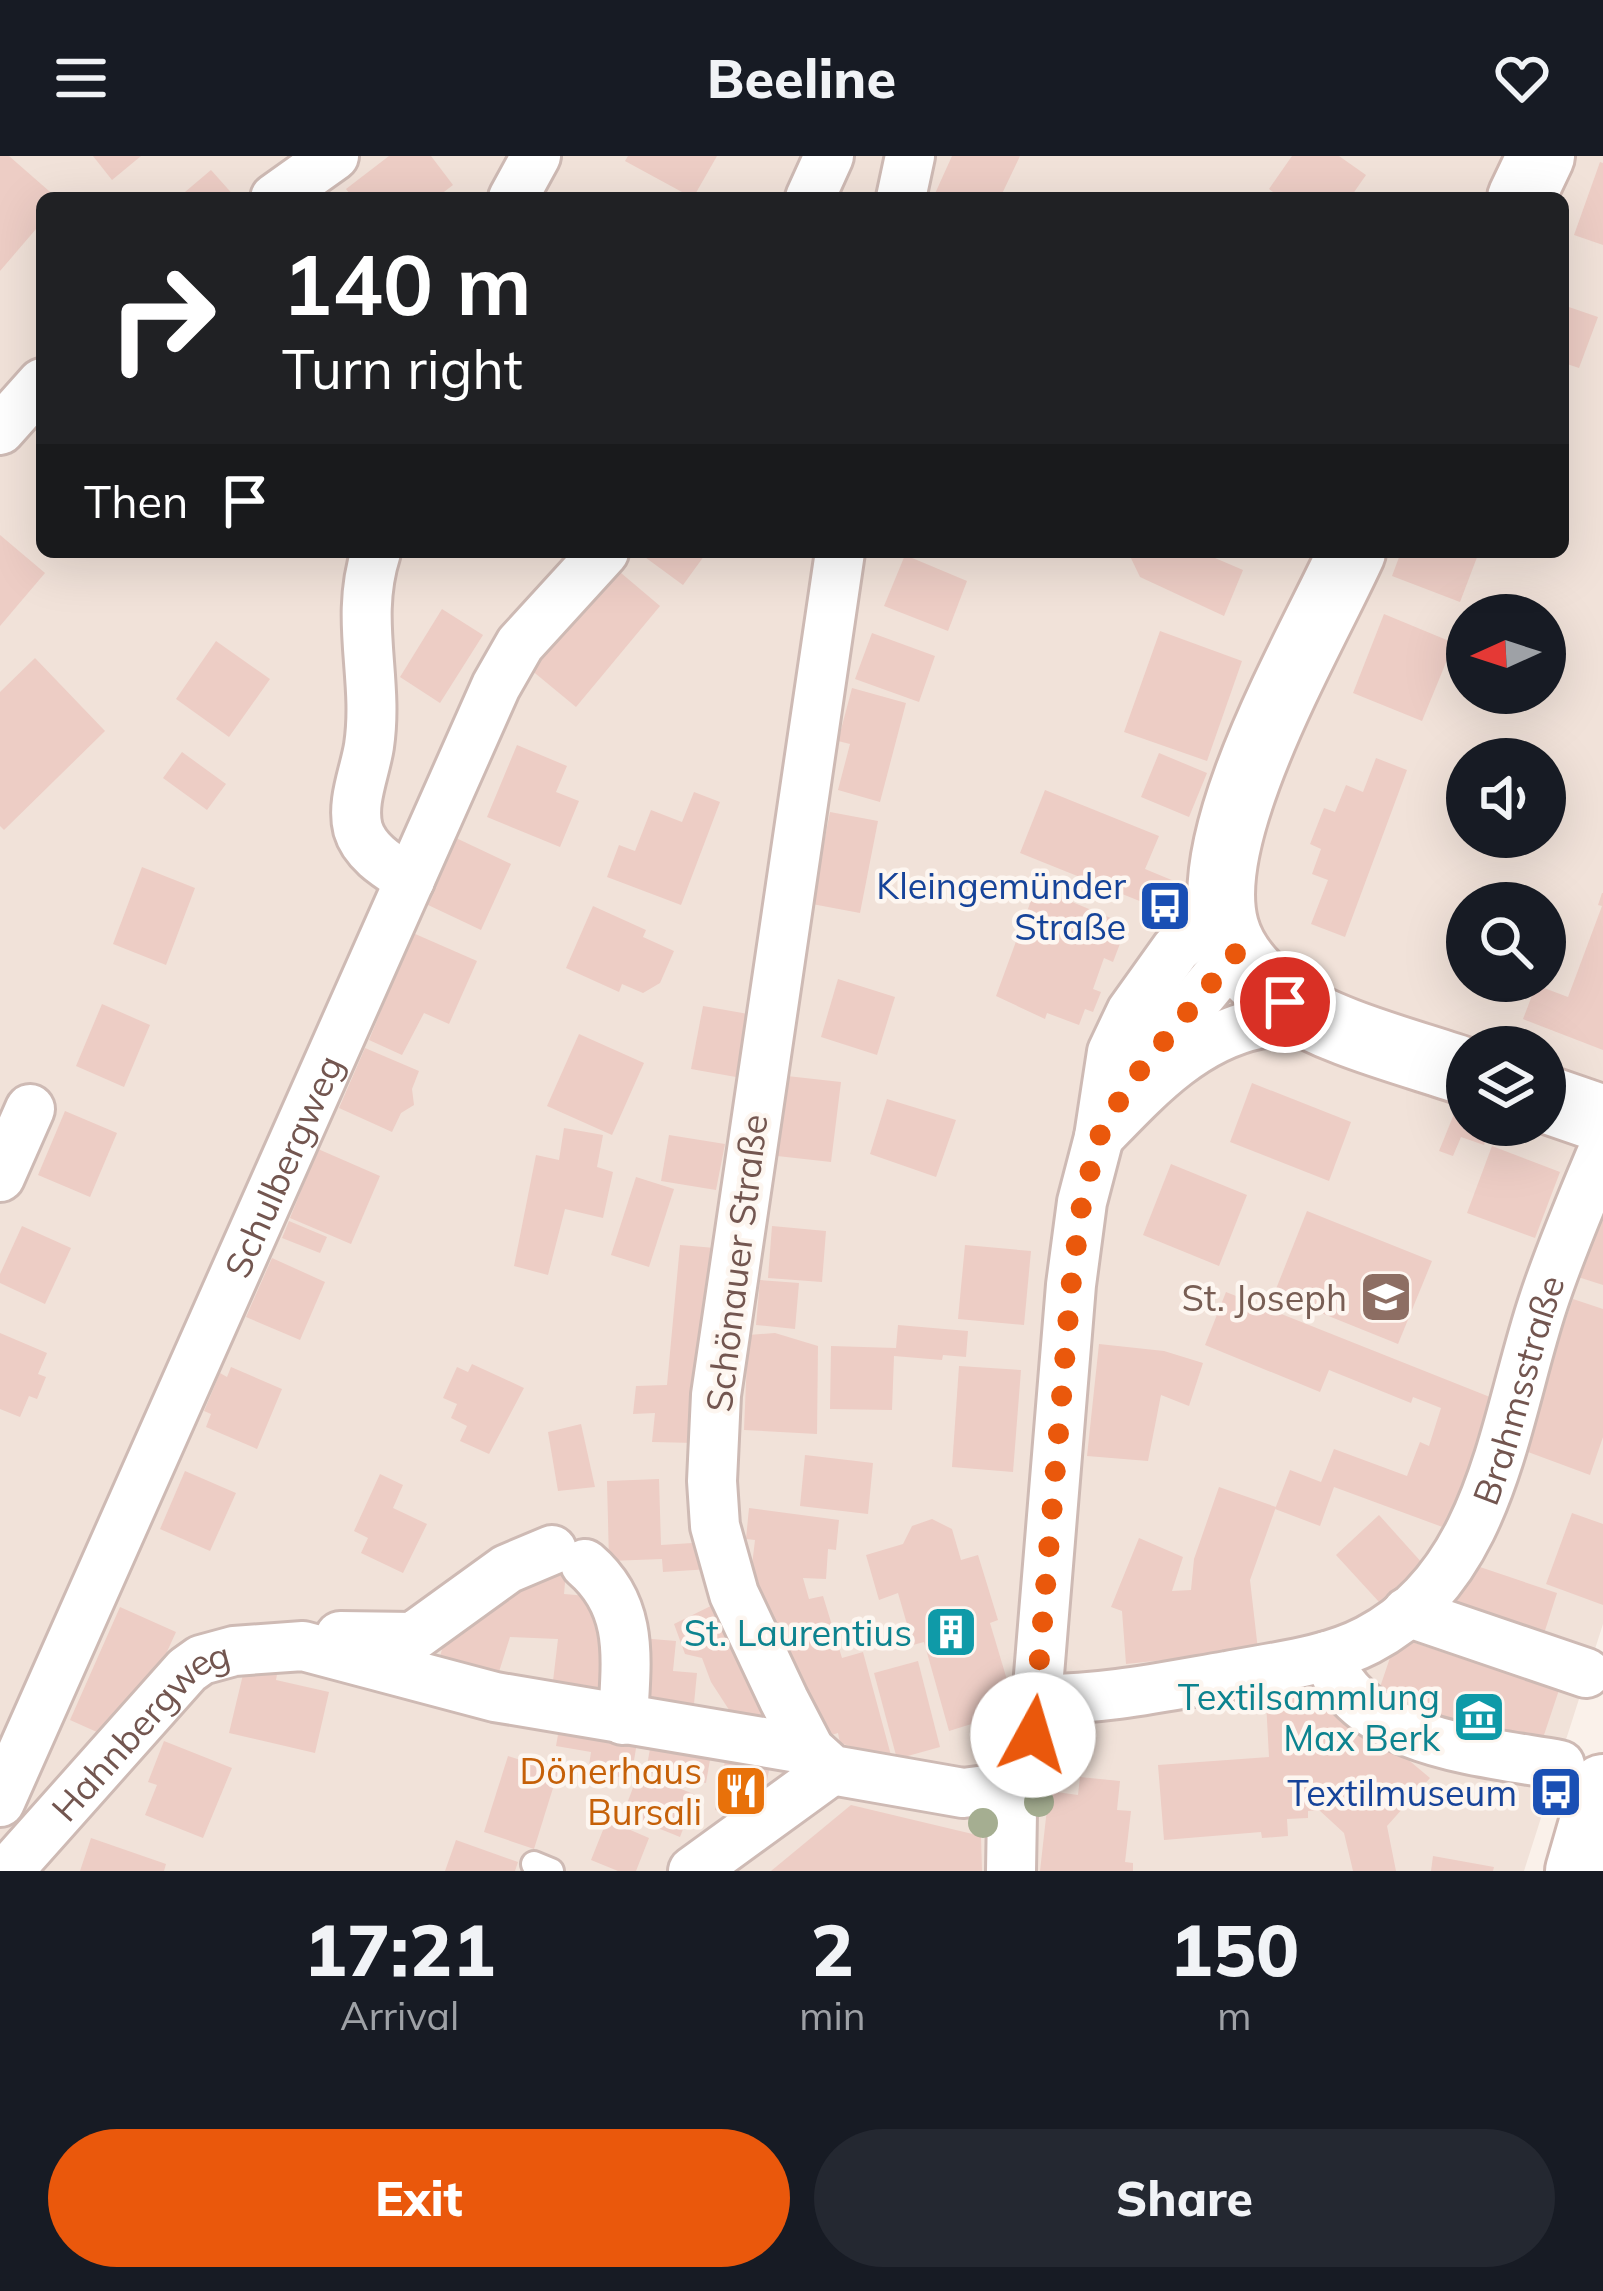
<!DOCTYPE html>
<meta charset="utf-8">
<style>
:root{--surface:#171b24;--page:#242831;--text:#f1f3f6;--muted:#9ea1a6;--accent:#ea580c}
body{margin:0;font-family:Mulish,sans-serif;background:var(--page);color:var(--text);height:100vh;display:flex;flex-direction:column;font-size:45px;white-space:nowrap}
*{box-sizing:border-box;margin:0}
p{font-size:39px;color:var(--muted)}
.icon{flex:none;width:66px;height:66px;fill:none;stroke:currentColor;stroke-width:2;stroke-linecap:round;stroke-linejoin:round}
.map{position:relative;height:1715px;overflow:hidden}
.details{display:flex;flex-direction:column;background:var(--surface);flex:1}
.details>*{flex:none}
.guide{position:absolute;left:36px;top:36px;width:1533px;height:366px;border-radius:18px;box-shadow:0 12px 48px #0002;background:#202124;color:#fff;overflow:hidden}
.needle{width:78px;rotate:267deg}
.tools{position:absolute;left:1446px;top:438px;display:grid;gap:24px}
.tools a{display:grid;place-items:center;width:120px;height:120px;border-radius:50%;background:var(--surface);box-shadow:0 12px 48px #0002;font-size:60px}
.pin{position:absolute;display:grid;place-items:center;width:102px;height:102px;color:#fff;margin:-51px;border:6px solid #fff;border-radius:50%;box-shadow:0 3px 12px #0007}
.me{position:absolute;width:132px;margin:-66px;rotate:6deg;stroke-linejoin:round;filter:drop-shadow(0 0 9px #0008)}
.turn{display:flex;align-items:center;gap:42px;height:252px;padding:0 48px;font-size:54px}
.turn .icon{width:156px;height:156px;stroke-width:2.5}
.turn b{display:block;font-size:84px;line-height:102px}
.then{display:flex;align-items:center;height:114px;padding:0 48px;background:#0003;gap:24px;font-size:45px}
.eta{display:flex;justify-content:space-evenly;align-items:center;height:204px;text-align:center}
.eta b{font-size:72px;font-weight:800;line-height:84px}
.button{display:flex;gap:24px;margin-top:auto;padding:24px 48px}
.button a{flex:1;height:138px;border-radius:72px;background:var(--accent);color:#fff;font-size:48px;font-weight:800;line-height:138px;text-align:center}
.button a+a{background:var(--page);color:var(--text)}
header{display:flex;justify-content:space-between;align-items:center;height:156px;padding:0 48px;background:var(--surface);font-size:54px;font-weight:800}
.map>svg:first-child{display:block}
.residential{fill:#f1e2d9;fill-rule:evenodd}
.building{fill:#edcdc5}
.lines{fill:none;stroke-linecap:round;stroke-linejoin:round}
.lane-casing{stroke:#cebab4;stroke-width:30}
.street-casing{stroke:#cebab4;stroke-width:54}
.secondary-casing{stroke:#d0b9b2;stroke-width:72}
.lane{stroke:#fff;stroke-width:24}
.street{stroke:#fff;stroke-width:48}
.secondary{stroke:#fff;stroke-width:66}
.tree{fill:#a5ae91}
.route{stroke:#ea580c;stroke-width:21;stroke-dasharray:0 37.8}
.labels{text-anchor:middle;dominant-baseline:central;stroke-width:9;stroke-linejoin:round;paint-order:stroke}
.transit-label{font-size:36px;fill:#164399;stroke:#fdf6f0;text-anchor:end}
.street-label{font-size:36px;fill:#735650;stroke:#fdf6f0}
.education-label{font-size:36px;fill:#785e54;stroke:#fdf6f0;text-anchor:end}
.culture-label{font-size:36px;fill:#0d838f;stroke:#fdf6f0;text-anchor:end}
.food-label{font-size:36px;fill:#c56008;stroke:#fdf6f0;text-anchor:end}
</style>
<header><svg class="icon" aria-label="menu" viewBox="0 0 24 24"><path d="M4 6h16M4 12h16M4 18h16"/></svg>Beeline<svg class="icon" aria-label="heart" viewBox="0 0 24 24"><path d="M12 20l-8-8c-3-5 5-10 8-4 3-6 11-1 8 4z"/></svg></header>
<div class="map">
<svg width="1603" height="1715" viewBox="0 0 1603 1715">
<rect width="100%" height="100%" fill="#faf1ea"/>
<path class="residential" d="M 0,0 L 1603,0 L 1603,1468 L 1524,1715 L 0,1715 ZM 42,42 L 1563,42 L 1563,396 L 42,396 ZM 1467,459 L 1545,459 L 1545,537 L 1467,537 ZM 1467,603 L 1545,603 L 1545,681 L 1467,681 ZM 1467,747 L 1545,747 L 1545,825 L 1467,825 ZM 1467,891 L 1545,891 L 1545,969 L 1467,969 Z"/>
<g class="building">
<path d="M 0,0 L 9,0 L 57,42 L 42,42 L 42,66 L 0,115 Z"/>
<path d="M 93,0 L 141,0 L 112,24 Z"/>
<path d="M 389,0 L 431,0 L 453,29 L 436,42 L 353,42 L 346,33 Z"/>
<path d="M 628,0 L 717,0 L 693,42 L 625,5 Z"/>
<path d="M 952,0 L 1020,0 L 1000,42 L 933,42 Z"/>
<path d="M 1292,0 L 1339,0 L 1366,19 L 1350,42 L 1281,42 L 1269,33 Z"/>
<path d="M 1600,6 L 1603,7 L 1603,89 L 1574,79 Z"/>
<path d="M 211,14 L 236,42 L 190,42 L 185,36 Z"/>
<path d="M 1563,149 L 1598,161 L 1579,212 L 1567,208 L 1563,218 Z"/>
<path d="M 0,379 L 45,417 L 0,470 Z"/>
<path d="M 638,396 L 707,396 L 683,429 Z"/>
<path d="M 1128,396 L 1201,396 L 1243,414 L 1224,460 L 1140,421 Z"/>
<path d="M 1401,396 L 1479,396 L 1460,446 L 1392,420 Z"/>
<path d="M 905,399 L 967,425 L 948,475 L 884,450 Z"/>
<path d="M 608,406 L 660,450 L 576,551 L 524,508 Z"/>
<path d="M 1517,442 L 1547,453 L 1545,459 L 1511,459 Z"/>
<path d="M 442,453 L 483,479 L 440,547 L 400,521 Z"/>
<path d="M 1384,458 L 1454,487 L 1422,565 L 1353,537 Z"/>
<path d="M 1160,475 L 1242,505 L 1207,605 L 1124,576 Z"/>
<path d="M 872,477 L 935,500 L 919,546 L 855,523 Z"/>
<path d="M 216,485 L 270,523 L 229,581 L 176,543 Z"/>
<path d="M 35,502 L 105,575 L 4,674 L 0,670 L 0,536 Z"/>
<path d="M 852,532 L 906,547 L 880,646 L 838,634 L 850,588 L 838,585 Z"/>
<path d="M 517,589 L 567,610 L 556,636 L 579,645 L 560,691 L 487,661 Z"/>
<path d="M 182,596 L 226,628 L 207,654 L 163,622 Z"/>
<path d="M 1159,597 L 1207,617 L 1189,661 L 1141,641 Z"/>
<path d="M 1376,602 L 1407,614 L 1345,781 L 1311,768 L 1328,724 L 1312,718 L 1321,693 L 1310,688 L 1324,652 L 1335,656 L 1346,629 L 1363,636 Z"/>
<path d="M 1045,634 L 1159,680 L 1145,713 L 1174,725 L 1162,754 L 1020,697 Z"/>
<path d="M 694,636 L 720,646 L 681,749 L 607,721 L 619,689 L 635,695 L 651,654 L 682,666 Z"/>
<path d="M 830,656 L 878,665 L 860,757 L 812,748 Z"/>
<path d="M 456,682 L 511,708 L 481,774 L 426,748 Z"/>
<path d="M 142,711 L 195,732 L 166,809 L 113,788 Z"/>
<path d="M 1036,731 L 1118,765 L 1112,782 L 1121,785 L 1113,806 L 1104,802 L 1093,833 L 1101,836 L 1093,856 L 1085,853 L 1079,869 L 1047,857 L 1045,863 L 996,840 Z"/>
<path d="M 1602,737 L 1603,737 L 1603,894 L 1523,863 L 1536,829 L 1568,841 L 1602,750 L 1598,749 Z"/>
<path d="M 593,750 L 646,774 L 643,781 L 674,795 L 660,827 L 643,837 L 622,828 L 619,836 L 566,812 Z"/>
<path d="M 413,777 L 477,805 L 449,868 L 424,857 L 402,899 L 369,884 Z"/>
<path d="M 838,823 L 895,841 L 877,899 L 821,881 Z"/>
<path d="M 102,848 L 150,869 L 124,931 L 76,910 Z"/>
<path d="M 703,850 L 748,858 L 736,921 L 691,913 Z"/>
<path d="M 579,878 L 644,907 L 612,979 L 547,950 Z"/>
<path d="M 365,892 L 419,915 L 412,933 L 414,949 L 401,957 L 392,976 L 339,952 Z"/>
<path d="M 787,920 L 841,926 L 831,1006 L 777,1000 Z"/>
<path d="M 1252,927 L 1351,966 L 1329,1025 L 1230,986 Z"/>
<path d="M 887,943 L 956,964 L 936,1021 L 870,998 Z"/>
<path d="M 65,955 L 117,977 L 90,1041 L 38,1019 Z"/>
<path d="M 1454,958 L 1467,963 L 1467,969 L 1490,972 L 1484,989 L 1461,981 L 1453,1000 L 1439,995 Z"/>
<path d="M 564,972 L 603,979 L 597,1011 L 613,1016 L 603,1062 L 565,1053 L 548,1119 L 514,1110 L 536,999 L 559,1004 Z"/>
<path d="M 669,979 L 725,988 L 716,1034 L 661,1025 Z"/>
<path d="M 1492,990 L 1560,1016 L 1535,1082 L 1467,1057 Z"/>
<path d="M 318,993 L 380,1020 L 351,1088 L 290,1062 Z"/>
<path d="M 1171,1008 L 1247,1039 L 1219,1110 L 1143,1079 Z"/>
<path d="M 636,1021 L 674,1033 L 649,1111 L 611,1099 Z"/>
<path d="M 1603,1044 L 1603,1129 L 1578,1121 Z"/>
<path d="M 1307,1055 L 1432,1105 L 1398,1188 L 1274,1138 Z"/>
<path d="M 289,1065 L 327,1081 L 320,1097 L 282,1082 Z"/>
<path d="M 22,1070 L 71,1092 L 45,1148 L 0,1127 L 0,1118 Z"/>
<path d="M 772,1070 L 826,1075 L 822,1126 L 768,1122 Z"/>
<path d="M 680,1089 L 715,1092 L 696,1287 L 652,1286 L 655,1257 L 633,1258 L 636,1230 L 667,1229 Z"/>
<path d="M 965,1089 L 1031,1095 L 1024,1169 L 958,1163 Z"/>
<path d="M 272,1102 L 325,1126 L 300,1184 L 246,1161 Z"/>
<path d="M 760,1124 L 799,1127 L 795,1173 L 756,1169 Z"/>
<path d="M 1226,1136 L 1500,1245 L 1456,1376 L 1334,1331 L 1320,1370 L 1275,1353 L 1290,1314 L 1321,1326 L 1334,1293 L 1407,1320 L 1420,1286 L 1429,1290 L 1441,1252 L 1413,1241 L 1411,1247 L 1329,1214 L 1320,1236 L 1205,1189 Z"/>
<path d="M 1573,1143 L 1603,1153 L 1603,1281 L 1590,1319 L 1520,1293 Z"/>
<path d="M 898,1169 L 968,1175 L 966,1201 L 943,1199 L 942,1204 L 894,1200 L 892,1254 L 830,1253 L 831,1190 L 896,1192 Z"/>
<path d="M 0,1177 L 47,1197 L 38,1218 L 46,1221 L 37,1243 L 29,1240 L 20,1261 L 0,1253 Z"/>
<path d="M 775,1177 L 818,1190 L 817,1278 L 744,1274 L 748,1179 Z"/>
<path d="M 1099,1188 L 1164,1195 L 1203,1207 L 1189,1250 L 1161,1239 L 1148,1305 L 1087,1300 Z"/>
<path d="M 472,1208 L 524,1232 L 489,1298 L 460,1285 L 467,1270 L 451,1262 L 457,1248 L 443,1242 L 457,1211 L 468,1216 Z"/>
<path d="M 959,1210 L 1021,1214 L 1013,1316 L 952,1311 Z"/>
<path d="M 231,1211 L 282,1233 L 257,1293 L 206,1271 L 211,1258 L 204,1255 L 220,1217 L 227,1221 Z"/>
<path d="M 581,1268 L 595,1331 L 558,1335 L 548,1276 Z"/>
<path d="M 805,1299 L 873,1307 L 868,1358 L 800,1350 Z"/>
<path d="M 185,1315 L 236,1337 L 210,1395 L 160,1373 Z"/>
<path d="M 380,1318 L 403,1329 L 393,1352 L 427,1368 L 403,1417 L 361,1397 L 368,1382 L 354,1375 Z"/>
<path d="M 659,1323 L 661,1389 L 708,1386 L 710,1413 L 663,1416 L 662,1403 L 609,1405 L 607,1325 Z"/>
<path d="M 1219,1331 L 1276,1351 L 1250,1424 L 1258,1494 L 1126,1508 L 1122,1455 L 1111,1451 L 1139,1382 L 1183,1401 L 1172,1435 L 1191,1434 L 1194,1403 Z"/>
<path d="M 749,1352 L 839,1364 L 836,1394 L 828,1393 L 826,1423 L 803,1422 L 809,1443 L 823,1440 L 842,1502 L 863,1496 L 892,1603 L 840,1587 L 838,1577 L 825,1581 L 750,1426 L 755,1384 L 746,1383 Z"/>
<path d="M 1572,1357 L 1603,1368 L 1603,1449 L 1546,1428 Z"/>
<path d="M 1379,1359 L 1423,1408 L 1380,1447 L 1336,1399 Z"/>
<path d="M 932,1363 L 952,1373 L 961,1404 L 978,1399 L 998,1464 L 990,1467 L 1016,1554 L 949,1575 L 924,1486 L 913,1489 L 898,1437 L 879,1444 L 866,1399 L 903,1388 L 912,1370 Z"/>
<path d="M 567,1405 L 564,1438 L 611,1442 L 618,1549 L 551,1542 L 558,1483 L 510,1481 L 497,1522 L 438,1508 L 451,1460 Z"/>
<path d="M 1468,1407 L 1557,1437 L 1542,1484 L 1453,1453 Z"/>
<path d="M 721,1445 L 780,1553 L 744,1577 L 711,1526 L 702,1502 L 685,1498 L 674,1468 Z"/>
<path d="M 120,1451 L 176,1476 L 139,1557 L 123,1550 L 108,1581 L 70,1564 Z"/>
<path d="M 1397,1481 L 1475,1507 L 1481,1491 L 1564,1519 L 1541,1588 L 1464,1562 L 1460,1575 L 1375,1546 Z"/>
<path d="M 640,1482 L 676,1485 L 673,1515 L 697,1517 L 693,1558 L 633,1553 Z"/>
<path d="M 918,1505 L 940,1591 L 897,1603 L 874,1517 Z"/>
<path d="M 246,1506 L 278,1513 L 276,1524 L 329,1536 L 315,1597 L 229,1577 Z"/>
<path d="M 1300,1526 L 1326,1535 L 1430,1622 L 1387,1670 L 1396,1715 L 1353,1715 L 1344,1677 L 1319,1654 L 1308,1655 L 1308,1662 L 1287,1663 L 1288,1680 L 1262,1682 L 1261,1676 L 1164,1684 L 1158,1609 L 1269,1601 L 1265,1527 Z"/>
<path d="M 560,1567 L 638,1580 L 631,1623 L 588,1616 L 591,1596 L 556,1590 Z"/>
<path d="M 652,1581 L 712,1592 L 706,1627 L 646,1616 Z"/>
<path d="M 164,1585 L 232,1612 L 203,1682 L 145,1659 L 157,1629 L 148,1626 Z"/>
<path d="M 508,1600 L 558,1616 L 534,1693 L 484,1676 Z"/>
<path d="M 725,1605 L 769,1614 L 762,1651 L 749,1661 L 715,1654 Z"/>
<path d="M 639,1616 L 696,1639 L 680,1681 L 623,1658 Z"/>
<path d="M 1080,1621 L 1120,1625 L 1117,1654 L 1131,1655 L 1125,1706 L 1133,1707 L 1133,1715 L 1040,1715 L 1049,1635 L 1078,1639 Z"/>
<path d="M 851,1649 L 981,1680 L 982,1715 L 771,1715 Z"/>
<path d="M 607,1664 L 649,1682 L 636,1715 L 618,1715 L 591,1704 Z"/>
<path d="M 91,1682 L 166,1708 L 164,1715 L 80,1715 Z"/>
<path d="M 456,1684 L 518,1706 L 515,1715 L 445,1715 Z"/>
<path d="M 1433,1700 L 1494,1711 L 1493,1715 L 1431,1715 Z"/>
</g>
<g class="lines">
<g class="lane-casing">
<path id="lane" d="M 534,1708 L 551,1715"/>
</g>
<g class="street-casing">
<g id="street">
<path d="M 275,42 L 334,0"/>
<path d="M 513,42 L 536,0"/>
<path d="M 810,42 L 829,0"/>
<path d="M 901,42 L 910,0"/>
<path d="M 0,274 L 42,227"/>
<path d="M 376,396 C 354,464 379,522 369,590 C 365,616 351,646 358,673 C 365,697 390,711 410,724"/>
<path d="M 840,396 L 716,1239 L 712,1325 L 715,1370 L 734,1438 L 784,1544 L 810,1594 L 832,1614 L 963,1637 L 994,1633 L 1014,1622 L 1025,1608 L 1037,1543 L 1071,1129 L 1082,1046 L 1099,981 L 1112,896 L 1131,856 L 1176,793 L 1222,754"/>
<path d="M 1139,914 L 1236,797"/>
<path d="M 1099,981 C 1145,934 1191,882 1258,868 C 1279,864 1303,867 1324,867"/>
<path d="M 0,1021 L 30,953"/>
<path d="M 585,1408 C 635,1451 626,1504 623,1564"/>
<path d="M 1407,1456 L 1586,1517"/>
<path d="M 340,1480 L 413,1481 L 507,1413 L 552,1394"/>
<path d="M 1327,1500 C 1359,1588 1482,1595 1560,1609"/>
<path id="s1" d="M 1037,1543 C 1102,1544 1163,1531 1227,1520 C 1273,1511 1326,1506 1368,1484 C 1492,1419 1504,1264 1543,1147 C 1560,1095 1582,1044 1603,994"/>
<path d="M 1007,1627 L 1012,1656 L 1011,1715"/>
<path id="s2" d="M 0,1646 L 496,530 L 520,488 L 604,396"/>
<path id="s3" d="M 8,1715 L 187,1514 L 201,1504 L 234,1495 L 303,1490 L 495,1541 L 810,1594"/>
<path d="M 693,1715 L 832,1614"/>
</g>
</g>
<g class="secondary-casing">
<g id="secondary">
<path d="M 1521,42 L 1541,0"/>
<path d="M 1352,396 C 1311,486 1199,675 1225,771 C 1233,801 1256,824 1280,842 C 1326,876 1412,897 1467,916"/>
<path d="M 1545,943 L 1603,963"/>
<path d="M 1579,1715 L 1603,1632"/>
</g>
</g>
<use href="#lane" class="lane"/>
<use href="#street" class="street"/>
<use href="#secondary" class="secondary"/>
</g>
<g class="tree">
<circle cx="1039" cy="1646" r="15"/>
<circle cx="983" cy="1667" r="15"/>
</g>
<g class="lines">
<path class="route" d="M 1033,1579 L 1071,1129 L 1082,1046 L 1099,981 L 1128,929 L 1236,797 L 1250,816 L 1285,846"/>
</g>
<defs>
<g id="bus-square" transform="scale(2.7)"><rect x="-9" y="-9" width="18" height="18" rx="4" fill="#1a4fb4" stroke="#fdf6f0"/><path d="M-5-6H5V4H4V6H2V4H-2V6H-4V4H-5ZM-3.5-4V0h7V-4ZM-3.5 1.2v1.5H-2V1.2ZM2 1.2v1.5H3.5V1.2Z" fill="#fff"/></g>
<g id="school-square" transform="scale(2.7)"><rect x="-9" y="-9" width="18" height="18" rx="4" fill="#8d6e63" stroke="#fdf6f0"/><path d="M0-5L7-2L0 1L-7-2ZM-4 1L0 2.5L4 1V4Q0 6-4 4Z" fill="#fff"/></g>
<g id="building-square" transform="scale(2.7)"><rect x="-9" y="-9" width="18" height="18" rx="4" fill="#0f9aa8" stroke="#fdf6f0"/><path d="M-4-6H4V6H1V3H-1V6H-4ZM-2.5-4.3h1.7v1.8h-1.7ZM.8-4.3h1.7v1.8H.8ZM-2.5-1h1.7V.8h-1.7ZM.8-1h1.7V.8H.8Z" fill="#fff"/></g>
<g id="museum-square" transform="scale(2.7)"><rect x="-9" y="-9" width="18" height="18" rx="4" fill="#0f9aa8" stroke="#fdf6f0"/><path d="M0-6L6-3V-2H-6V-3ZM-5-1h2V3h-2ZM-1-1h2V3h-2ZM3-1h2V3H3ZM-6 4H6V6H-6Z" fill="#fff"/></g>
<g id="restaurant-square" transform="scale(2.7)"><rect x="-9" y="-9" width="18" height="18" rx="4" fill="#e8710a" stroke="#fdf6f0"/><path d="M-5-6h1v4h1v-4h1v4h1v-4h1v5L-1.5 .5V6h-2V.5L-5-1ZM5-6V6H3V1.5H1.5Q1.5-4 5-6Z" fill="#fff"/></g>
</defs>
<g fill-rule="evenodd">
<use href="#bus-square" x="1165" y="750"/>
<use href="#school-square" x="1386" y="1141"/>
<use href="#building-square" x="951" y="1476"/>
<use href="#museum-square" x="1479" y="1561"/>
<use href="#restaurant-square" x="741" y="1635"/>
<use href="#bus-square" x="1556" y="1636"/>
</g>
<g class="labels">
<g class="transit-label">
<text x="1126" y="729">Kleingemünder<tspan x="1126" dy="41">Straße</tspan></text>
<text x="1517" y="1636">Textilmuseum</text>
</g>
<g class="street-label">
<text stroke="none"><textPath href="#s2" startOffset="696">Schulbergweg</textPath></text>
<text transform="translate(736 1107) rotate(-83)">Schönauer Straße</text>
<text stroke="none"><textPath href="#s1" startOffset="639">Brahmsstraße</textPath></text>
<text stroke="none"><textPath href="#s3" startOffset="195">Hahnbergweg</textPath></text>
</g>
<g class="education-label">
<text x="1347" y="1141">St. Joseph</text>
</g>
<g class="culture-label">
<text x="912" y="1476">St. Laurentius</text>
<text x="1440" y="1540">Textilsammlung<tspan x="1440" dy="41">Max Berk</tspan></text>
</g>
<g class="food-label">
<text x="702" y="1614">Dönerhaus<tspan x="702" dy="41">Bursali</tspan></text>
</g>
</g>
</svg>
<div class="tools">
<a><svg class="needle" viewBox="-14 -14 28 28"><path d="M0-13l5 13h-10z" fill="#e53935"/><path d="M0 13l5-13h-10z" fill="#9ea1a6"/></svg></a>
<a><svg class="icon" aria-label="sound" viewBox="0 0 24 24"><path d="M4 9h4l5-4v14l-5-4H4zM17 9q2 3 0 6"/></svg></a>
<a><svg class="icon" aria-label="search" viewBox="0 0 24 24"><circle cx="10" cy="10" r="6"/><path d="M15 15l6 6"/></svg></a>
<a><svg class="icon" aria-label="layers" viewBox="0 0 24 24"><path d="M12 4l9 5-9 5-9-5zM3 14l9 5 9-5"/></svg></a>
</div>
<div class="pin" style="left:1285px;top:846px;background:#d93025"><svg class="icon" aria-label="arrive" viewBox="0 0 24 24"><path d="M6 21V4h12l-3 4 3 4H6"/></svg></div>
<svg class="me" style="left:1033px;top:1579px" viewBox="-20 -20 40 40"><circle r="19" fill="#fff"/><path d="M0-13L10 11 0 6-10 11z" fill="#ea580c"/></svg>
<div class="guide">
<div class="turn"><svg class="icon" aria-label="right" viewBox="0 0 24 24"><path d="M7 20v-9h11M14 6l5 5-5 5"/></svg><div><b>140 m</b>Turn right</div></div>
<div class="then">Then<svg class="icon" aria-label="arrive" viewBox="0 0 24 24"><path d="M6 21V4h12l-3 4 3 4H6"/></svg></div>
</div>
</div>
<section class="details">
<div class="eta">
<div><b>17:21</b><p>Arrival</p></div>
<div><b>2</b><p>min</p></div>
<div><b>150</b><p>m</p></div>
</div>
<div class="button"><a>Exit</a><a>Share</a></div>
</section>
